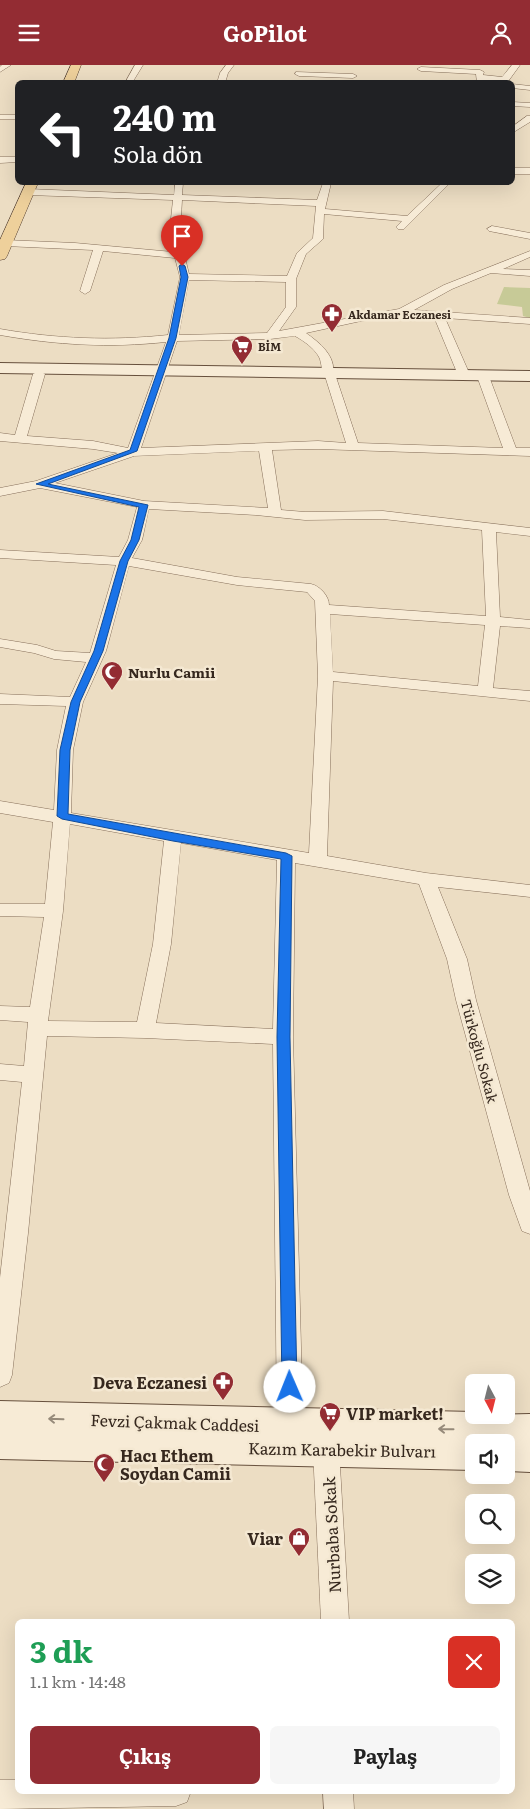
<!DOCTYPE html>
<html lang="tr">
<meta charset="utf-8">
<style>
:root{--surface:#fff;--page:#f6f6f6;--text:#222;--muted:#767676;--accent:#932c33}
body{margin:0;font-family:Literata,serif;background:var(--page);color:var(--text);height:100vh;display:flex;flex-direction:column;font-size:19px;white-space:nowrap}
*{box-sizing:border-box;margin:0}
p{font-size:16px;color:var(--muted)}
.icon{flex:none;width:28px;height:28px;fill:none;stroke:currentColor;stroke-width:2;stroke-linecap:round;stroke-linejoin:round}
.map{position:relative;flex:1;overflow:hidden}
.sheet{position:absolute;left:15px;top:1554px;width:500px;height:175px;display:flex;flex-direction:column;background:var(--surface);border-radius:8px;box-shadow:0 5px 20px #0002}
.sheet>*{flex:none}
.banner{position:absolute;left:15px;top:15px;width:500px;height:105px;border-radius:8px;box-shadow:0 5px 20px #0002;background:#202124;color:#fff;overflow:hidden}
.needle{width:32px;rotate:173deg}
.tools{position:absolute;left:465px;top:1309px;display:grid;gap:10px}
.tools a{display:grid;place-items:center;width:50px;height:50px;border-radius:8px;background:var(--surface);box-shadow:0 5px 20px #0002;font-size:25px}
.pin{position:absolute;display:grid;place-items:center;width:42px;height:42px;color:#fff;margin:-51px -21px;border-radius:50% 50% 50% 0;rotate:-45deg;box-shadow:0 0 5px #0007}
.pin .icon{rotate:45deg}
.me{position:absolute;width:55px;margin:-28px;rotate:359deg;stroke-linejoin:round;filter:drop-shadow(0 0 4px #0008)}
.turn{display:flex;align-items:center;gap:18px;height:105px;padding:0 15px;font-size:22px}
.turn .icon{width:65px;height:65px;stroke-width:2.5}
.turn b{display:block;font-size:35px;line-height:42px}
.round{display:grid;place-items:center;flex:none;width:52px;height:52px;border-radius:8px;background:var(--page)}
.summary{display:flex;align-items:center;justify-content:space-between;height:85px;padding:0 15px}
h1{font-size:30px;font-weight:700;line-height:38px;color:#1e9e55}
.action{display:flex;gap:10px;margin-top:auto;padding:10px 15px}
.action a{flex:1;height:58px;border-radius:8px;background:var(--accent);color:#fff;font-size:20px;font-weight:700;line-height:58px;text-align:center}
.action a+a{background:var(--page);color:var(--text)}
header{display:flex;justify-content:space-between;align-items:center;height:65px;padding:0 15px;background:var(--accent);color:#fff;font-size:22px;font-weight:700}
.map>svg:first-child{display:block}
.green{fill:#c7ca97}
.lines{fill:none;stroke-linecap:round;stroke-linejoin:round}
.street-casing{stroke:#866f5a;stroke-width:1}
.secondary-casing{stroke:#67503d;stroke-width:2}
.primary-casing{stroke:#543e2e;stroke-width:1}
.street{fill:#f7ebd6;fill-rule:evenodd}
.secondary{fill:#f7ebd6;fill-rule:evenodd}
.primary{fill:#eed09b;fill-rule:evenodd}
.oneway{stroke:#968a7a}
.route{fill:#1a73e8;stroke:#114b97}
.labels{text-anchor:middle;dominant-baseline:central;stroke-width:5;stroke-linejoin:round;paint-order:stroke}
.far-poi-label{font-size:11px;font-weight:bold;fill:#36281e;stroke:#f4e8d2;text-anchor:start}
.poi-label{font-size:14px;font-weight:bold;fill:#36281e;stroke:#f4e8d2;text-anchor:start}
.street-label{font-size:14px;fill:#36281e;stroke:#f4e8d2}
.near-poi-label{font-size:16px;font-weight:bold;fill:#36281e;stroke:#f4e8d2;text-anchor:end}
.near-street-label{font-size:16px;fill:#36281e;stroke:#f4e8d2}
</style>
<header><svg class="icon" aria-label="menu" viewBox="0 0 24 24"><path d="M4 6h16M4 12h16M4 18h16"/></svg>GoPilot<svg class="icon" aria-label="person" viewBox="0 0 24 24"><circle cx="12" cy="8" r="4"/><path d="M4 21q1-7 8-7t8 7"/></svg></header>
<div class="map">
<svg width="530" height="1744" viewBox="0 0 530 1744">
<rect width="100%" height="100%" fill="#ecddc3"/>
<path class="green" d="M 504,222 L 530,223 L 530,253 L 523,251 L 522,242 L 497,239 Z"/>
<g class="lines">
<g class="street-casing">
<g id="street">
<path d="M 2,0 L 11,0 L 0,7 L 0,2 Z"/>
<path d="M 135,0 L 143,0 L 132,18 L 125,18 Z"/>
<path d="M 226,0 L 234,0 L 228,8 L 225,18 L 217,18 L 220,8 Z"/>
<path d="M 512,0 L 520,0 L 507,18 L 484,15 L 485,18 L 477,18 L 476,9 L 421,6 L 417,4 L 421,2 L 480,5 L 484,7 L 483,10 L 502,12 Z"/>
<path d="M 296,7 L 353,9 L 357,11 L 353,13 L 299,11 L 295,9 Z"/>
<path d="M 512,19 L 530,21 L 530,25 L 512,23 Z"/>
<path d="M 512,37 L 530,38 L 530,42 L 512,41 Z"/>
<rect x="0" y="50" width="18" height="4"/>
<path d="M 527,51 L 530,51 L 530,57 L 512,68 L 512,62 Z"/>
<path d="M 0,92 L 18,92 L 18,97 L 0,98 Z"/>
<rect x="512" y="103" width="18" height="6"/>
<path d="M 175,118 L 183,118 L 182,130 L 317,135 L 323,118 L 331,118 L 325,144 L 407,151 L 442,118 L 450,118 L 404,164 L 398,164 L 396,162 L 402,156 L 324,149 L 323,174 L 306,189 L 296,214 L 296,242 L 279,266 L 399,244 L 444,220 L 530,186 L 530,192 L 503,204 L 530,205 L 530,211 L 491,208 L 452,224 L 414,245 L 530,253 L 530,259 L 445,253 L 470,310 L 468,312 L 464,313 L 458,310 L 434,252 L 402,250 L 361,256 L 306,268 C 320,278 336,291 333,309 L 336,312 L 358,378 L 503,383 L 478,314 L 484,311 L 490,314 L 516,383 L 530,383 L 530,391 L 318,384 L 272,385 L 281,445 L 305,447 L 383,446 L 530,463 L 530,471 L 496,467 L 500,552 L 530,555 L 530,563 L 500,561 L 493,623 L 530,626 L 530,636 L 333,616 L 327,791 L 426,808 L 530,820 L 530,832 L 438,822 L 467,894 L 476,935 L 530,1126 L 530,1169 L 522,1166 L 509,1130 L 456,935 L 447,894 L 419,819 L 295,798 L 293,972 L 303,1360 L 299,1369 L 290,1372 L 281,1369 L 277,1360 L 273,979 L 145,973 L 47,971 L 28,1168 L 12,1310 L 9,1318 L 0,1322 L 0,1213 L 22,1017 L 0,1015 L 0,999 L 24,1001 L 28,957 L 0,955 L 0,941 L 30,942 L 44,852 L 0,851 L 0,839 L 45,839 L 53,757 L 0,748 L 0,736 L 54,745 L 57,685 L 66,641 L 0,639 L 0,629 L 70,632 L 86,597 L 54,594 L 34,588 L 0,582 L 0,574 L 37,580 L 56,586 L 90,588 L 116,500 L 0,493 L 0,485 L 119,492 L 128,475 L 137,442 L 40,423 L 0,431 L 0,423 L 36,416 L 118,388 L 93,384 L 0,376 L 0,368 L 15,370 L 33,309 L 39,306 L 45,309 L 27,371 L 93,376 L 128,383 L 166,277 C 110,283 56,280 0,270 L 0,264 C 57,274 111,276 168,270 L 180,212 L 175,193 L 103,186 L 90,226 L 85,229 L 80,226 L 93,185 L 5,181 L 0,178 L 5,175 L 75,178 L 173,187 L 170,163 L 173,135 L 28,130 L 24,127 L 28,124 L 174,130 ZM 182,135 L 316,141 L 313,173 L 297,188 L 287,211 L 189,209 C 182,182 180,163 182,135 ZM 189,215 L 286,217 L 286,242 L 267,268 L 179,270 ZM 295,271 C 304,276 314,283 319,292 C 322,298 321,306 325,311 L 346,378 L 318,376 L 141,383 L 177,276 L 270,274 ZM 259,386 L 268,443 L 144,436 L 55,418 L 134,391 ZM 149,444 L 256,450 L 305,455 L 383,454 L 482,465 L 486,551 L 329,540 C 329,531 320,521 311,519 L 237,512 L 132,493 L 142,475 ZM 129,501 L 237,520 L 307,527 L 315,536 L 318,611 L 309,788 L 71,748 L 73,685 L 83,637 L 106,586 ZM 330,549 L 485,560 L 478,621 L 333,607 ZM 70,759 L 164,776 L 153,879 L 137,957 L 48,956 L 63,846 ZM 181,778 L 277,795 L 273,964 L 156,958 L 171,879 Z"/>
<path d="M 492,161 L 530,168 L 530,174 L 489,166 L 487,164 Z"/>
<path d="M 326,1371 L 335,1375 L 339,1384 L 349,1556 L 321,1556 L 313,1384 L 317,1375 Z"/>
<path d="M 0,1715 L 18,1715 L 18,1726 L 191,1726 L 187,1737 L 176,1741 L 0,1744 Z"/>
<path d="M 323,1726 L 353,1726 L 354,1744 L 324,1744 Z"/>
</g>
</g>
<g class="secondary-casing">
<g id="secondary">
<path d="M 0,298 L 530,306 L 530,316 L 0,308 Z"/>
<path d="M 0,1336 L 474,1347 L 474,1350 L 530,1349 L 530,1407 L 506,1406 L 506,1378 L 474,1378 L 474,1405 L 0,1394 Z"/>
</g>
</g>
<g class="primary-casing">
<g id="primary">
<path d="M 71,0 L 81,0 L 74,18 L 63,18 Z"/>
<path d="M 26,118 L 38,118 L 7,191 L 5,194 L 0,195 L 0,175 Z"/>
</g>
</g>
<use href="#street" class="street"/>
<use href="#secondary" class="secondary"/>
<use href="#primary" class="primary"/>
</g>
<defs><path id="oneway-shaft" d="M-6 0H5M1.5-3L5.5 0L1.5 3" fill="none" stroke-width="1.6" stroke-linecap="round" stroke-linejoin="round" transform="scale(1.25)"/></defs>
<g class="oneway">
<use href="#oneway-shaft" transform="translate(56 1354) rotate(-178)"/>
<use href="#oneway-shaft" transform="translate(446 1364) rotate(-179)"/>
</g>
<path class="route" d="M 182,199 L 185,201 L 188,212 L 176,273 L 137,386 L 48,419 L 148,440 L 139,475 L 128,496 L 103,586 L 80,637 L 70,685 L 68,749 L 286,788 L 292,791 L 290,972 L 297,1322 L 295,1327 L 290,1329 L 284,1327 L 282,1322 L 277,972 L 281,794 L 173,776 L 62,754 L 57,751 L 60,685 L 71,637 L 94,586 L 120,496 L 131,475 L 139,442 L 36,419 L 130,385 L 169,273 L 181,212 L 179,201 Z"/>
<defs>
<g id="pharmacy-pin" transform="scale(1.125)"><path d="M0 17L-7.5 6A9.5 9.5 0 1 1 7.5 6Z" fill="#932c33" stroke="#f4e8d2"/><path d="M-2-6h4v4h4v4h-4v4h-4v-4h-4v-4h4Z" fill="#fff"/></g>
<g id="supermarket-pin" transform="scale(1.125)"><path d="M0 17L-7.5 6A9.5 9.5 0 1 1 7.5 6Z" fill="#932c33" stroke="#f4e8d2"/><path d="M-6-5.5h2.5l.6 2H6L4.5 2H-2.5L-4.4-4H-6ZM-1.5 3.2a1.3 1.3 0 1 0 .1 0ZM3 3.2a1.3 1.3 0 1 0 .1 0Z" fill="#fff"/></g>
<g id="mosque-pin" transform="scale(1.125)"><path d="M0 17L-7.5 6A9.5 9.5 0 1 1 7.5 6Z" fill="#932c33" stroke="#f4e8d2"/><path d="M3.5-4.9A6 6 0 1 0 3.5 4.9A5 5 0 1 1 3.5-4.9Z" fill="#fff"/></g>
<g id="shop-pin" transform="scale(1.125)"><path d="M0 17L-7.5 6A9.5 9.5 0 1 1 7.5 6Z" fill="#932c33" stroke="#f4e8d2"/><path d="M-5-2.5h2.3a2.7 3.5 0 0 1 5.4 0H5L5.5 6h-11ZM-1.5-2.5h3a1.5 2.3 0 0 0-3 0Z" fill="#fff"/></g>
</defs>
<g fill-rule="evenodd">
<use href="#pharmacy-pin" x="332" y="249"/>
<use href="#supermarket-pin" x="242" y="281"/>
<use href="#mosque-pin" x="112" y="607"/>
<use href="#pharmacy-pin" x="223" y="1317"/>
<use href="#supermarket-pin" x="330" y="1348"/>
<use href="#mosque-pin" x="104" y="1399"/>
<use href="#shop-pin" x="299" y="1473"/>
</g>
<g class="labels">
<g class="far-poi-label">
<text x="348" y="249">Akdamar Eczanesi</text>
<text x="258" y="281">BİM</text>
</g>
<g class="poi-label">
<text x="128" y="607">Nurlu Camii</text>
</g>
<g class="street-label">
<text transform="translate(480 986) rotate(75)">Türkoğlu Sokak</text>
</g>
<g class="near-poi-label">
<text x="207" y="1317">Deva Eczanesi</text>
<text x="346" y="1348" text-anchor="start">VIP market!</text>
<text x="120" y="1390" text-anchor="start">Hacı Ethem<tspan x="120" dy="18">Soydan Camii</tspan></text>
<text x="283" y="1473">Viar</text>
</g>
<g class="near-street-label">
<text transform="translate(175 1357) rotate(2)">Fevzi Çakmak Caddesi</text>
<text transform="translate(342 1384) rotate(1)">Kazım Karabekir Bulvarı</text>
<text transform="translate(331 1470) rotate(-93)">Nurbaba Sokak</text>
</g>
</g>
</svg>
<div class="tools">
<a><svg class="needle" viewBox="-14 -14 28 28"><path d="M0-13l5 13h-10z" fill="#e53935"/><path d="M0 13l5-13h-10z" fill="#767676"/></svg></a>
<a><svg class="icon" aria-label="sound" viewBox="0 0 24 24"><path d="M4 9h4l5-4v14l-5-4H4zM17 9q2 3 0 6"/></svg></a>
<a><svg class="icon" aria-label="search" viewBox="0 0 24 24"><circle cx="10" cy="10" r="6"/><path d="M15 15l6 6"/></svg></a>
<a><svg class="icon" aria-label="layers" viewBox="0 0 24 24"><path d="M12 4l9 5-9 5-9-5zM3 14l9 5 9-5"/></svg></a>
</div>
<div class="pin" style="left:182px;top:201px;background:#d93025"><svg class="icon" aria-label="arrive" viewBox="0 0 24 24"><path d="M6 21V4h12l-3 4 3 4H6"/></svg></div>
<svg class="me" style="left:290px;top:1322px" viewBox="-20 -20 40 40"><circle r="19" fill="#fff"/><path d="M0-13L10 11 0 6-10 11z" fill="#1a73e8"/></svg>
<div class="banner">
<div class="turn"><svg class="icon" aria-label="left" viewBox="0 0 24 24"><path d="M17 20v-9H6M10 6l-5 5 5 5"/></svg><div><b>240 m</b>Sola dön</div></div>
</div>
<section class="sheet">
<div class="summary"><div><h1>3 dk</h1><p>1.1 km · 14:48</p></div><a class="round" style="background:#d93025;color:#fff"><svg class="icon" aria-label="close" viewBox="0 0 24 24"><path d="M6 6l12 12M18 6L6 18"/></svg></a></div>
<div class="action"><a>Çıkış</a><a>Paylaş</a></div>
</section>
</div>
